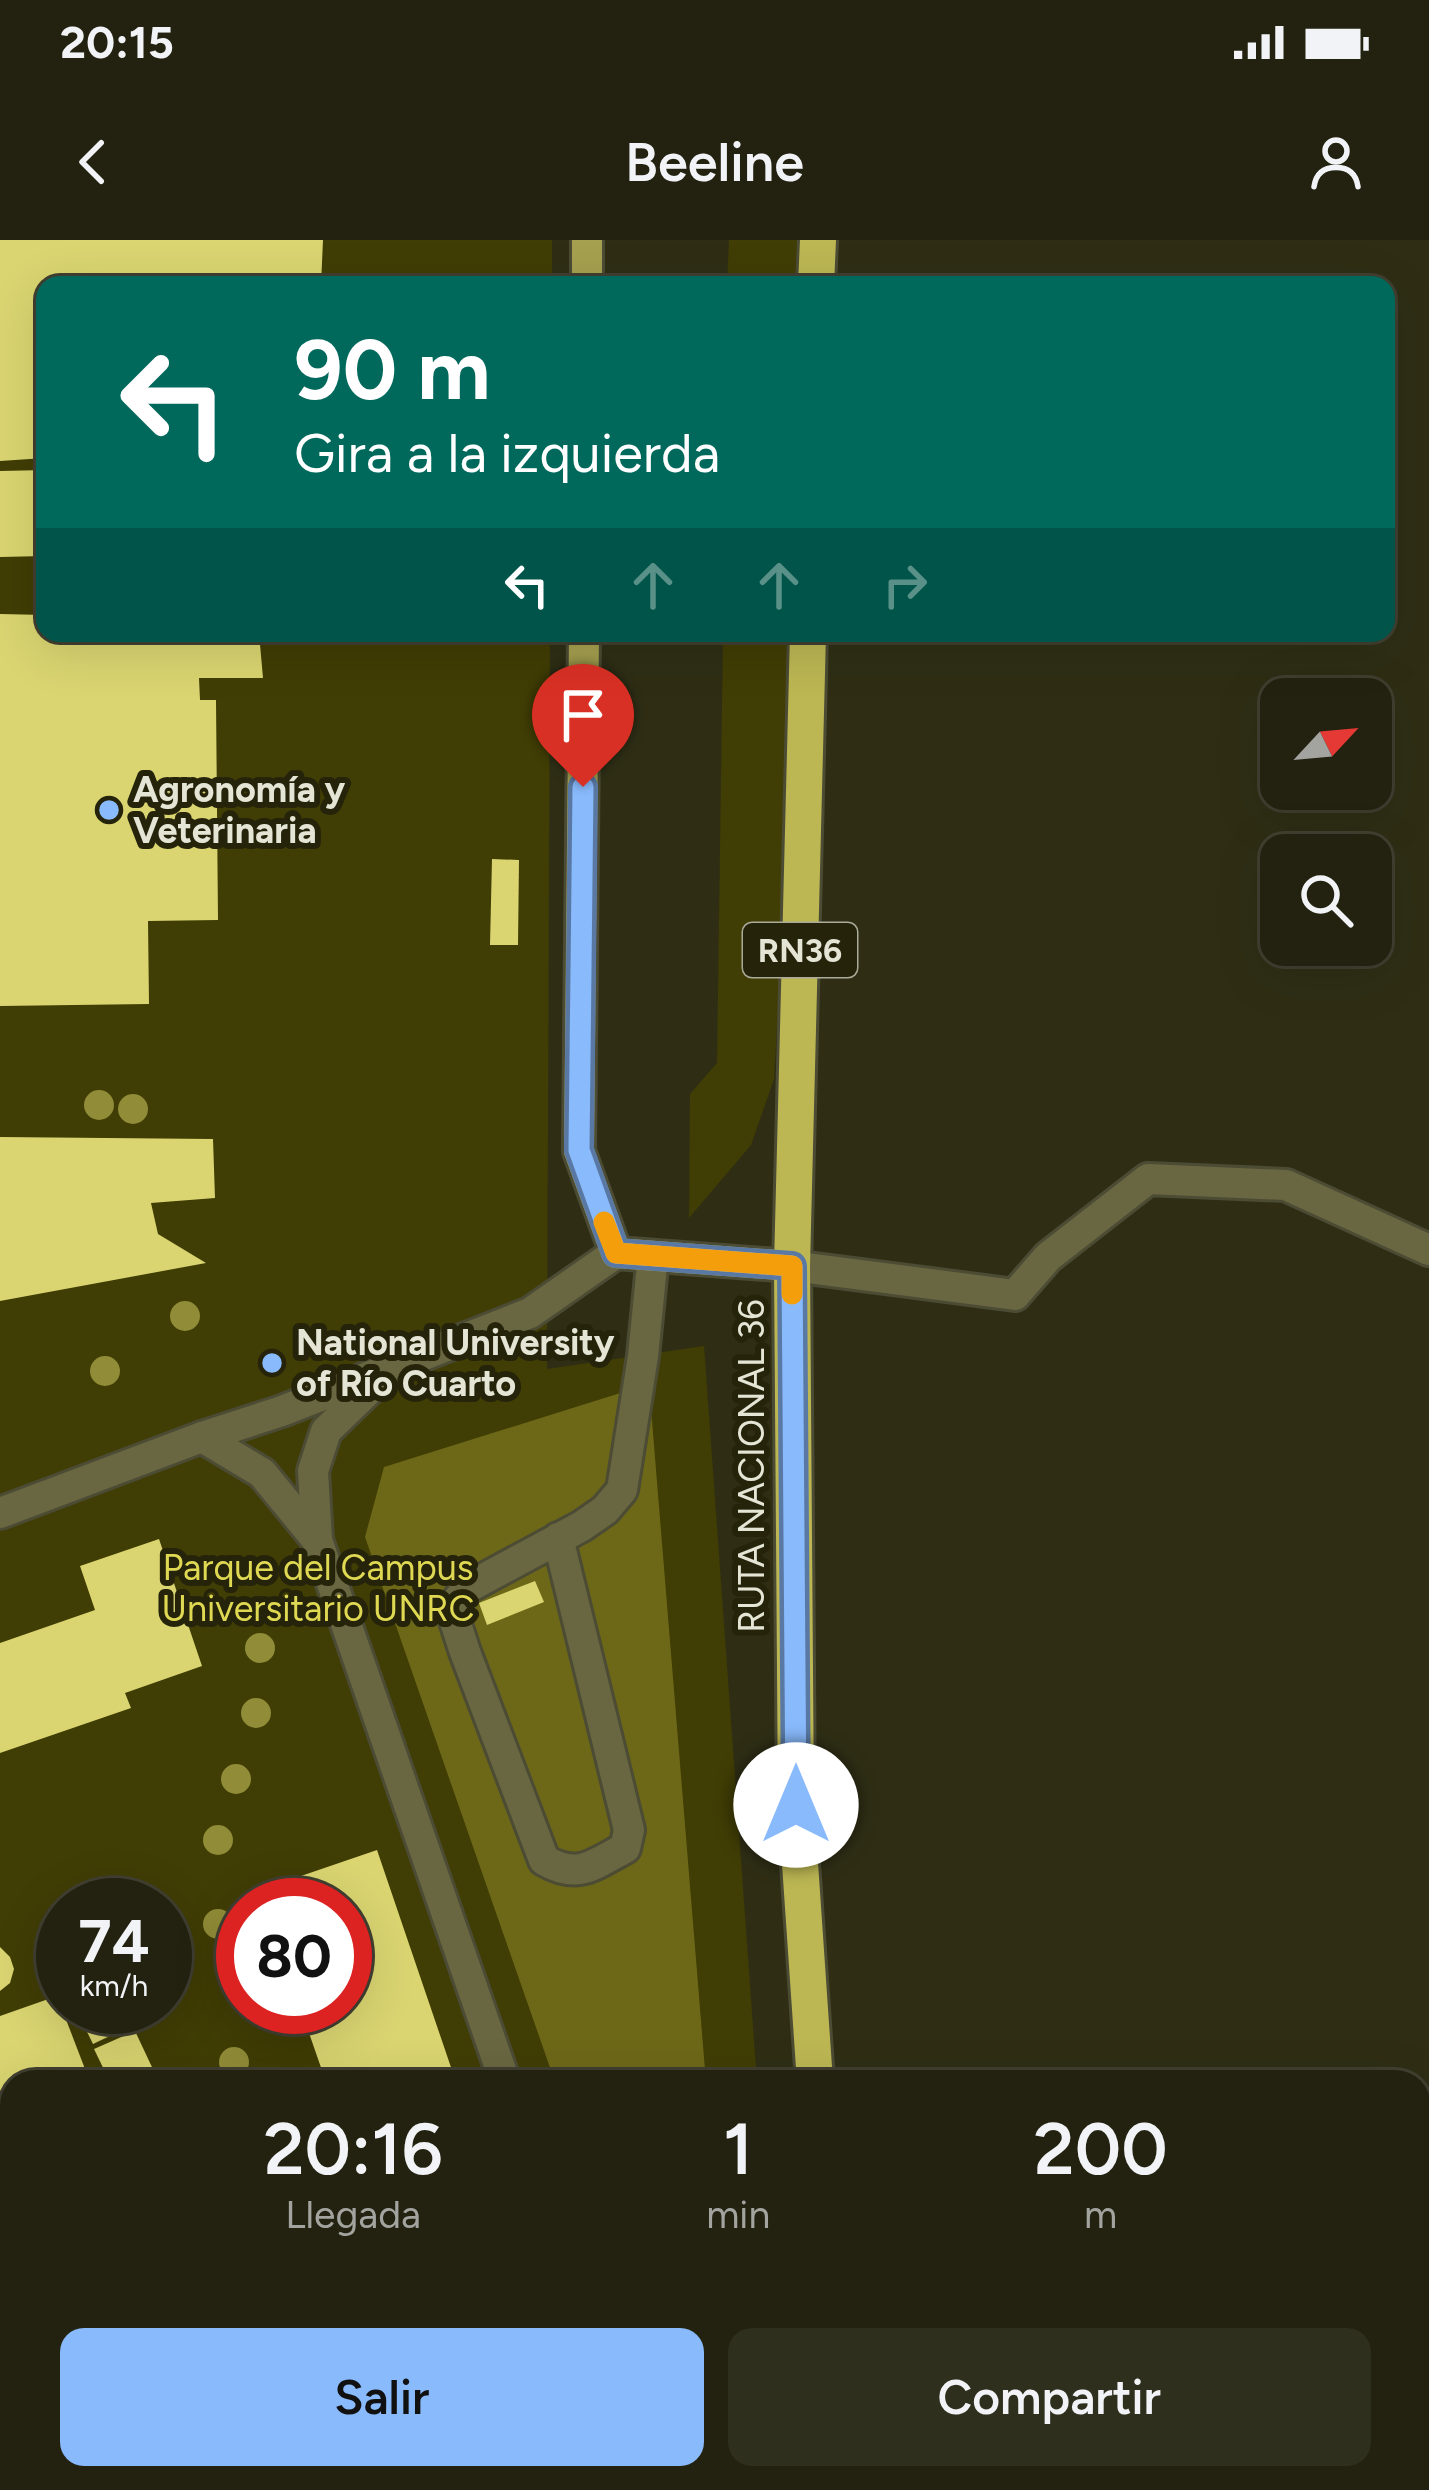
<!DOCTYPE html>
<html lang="es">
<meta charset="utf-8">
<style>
:root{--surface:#232210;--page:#2f2f1e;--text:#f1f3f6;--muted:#a3a49f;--line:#403f30;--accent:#89bafc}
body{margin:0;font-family:Figtree,sans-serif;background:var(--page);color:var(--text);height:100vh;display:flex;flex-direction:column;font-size:45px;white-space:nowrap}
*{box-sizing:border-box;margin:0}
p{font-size:39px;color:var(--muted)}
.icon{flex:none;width:66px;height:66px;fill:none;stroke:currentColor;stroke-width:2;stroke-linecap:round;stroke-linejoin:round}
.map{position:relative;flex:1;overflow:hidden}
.drawer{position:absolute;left:0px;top:1830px;width:1431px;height:420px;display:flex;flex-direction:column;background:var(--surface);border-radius:36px 36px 0 0;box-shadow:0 12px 48px #0002,0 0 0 3px var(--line)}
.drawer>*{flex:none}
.banner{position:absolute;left:36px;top:36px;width:1359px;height:366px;border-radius:24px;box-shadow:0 12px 48px #0002,0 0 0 3px var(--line);background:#00695c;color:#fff;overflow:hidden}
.needle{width:78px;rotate:64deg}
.buttons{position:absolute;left:1260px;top:438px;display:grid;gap:24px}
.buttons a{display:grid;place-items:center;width:132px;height:132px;border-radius:24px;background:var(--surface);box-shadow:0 12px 48px #0002,0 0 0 3px var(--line);font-size:60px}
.speed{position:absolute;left:36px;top:1638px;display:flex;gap:24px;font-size:60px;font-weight:700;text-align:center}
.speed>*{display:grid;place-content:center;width:156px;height:156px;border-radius:50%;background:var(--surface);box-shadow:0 12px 48px #0002,0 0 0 3px var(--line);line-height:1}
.speed small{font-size:30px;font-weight:400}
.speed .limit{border:18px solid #d22;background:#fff;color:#111}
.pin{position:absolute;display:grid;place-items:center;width:102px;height:102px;color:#fff;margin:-123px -51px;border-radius:50% 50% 50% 0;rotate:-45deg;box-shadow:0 0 12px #0007}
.pin .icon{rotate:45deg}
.me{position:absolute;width:132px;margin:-66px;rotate:0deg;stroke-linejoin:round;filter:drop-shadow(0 0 9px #0008)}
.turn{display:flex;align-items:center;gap:42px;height:252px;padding:0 60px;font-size:54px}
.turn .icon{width:156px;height:156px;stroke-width:2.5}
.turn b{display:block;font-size:84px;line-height:102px}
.lanes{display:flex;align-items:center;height:114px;padding:0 60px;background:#0003;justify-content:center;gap:60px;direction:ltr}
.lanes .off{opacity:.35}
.eta{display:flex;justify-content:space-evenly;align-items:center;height:204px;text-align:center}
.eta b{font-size:72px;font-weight:600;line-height:84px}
.button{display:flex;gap:24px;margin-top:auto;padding:24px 60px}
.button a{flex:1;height:138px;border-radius:24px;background:var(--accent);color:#111;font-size:48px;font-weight:600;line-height:138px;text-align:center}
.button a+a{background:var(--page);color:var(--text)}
.status{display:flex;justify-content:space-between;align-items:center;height:84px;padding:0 60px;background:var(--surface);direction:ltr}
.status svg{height:33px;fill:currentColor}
header{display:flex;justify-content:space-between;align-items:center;height:156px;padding:0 60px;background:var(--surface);font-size:54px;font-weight:600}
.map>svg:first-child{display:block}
.green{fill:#403d05;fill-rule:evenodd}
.forest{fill:#6d6818}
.building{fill:#dad571}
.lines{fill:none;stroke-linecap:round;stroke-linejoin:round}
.minor-casing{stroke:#4c4b34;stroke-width:36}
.major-casing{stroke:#4c4b34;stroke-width:36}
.highway-casing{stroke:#4c4b34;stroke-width:42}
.minor{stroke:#696741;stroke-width:30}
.major{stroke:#a5a04f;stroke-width:30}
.highway{stroke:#bcb753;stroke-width:36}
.tree{fill:#908c37}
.route-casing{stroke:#5979a4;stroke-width:30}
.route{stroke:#89bafc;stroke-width:21}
.slow{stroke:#f59e0b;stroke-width:21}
.poi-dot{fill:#89bafc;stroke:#25240b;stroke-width:4.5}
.labels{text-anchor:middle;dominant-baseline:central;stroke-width:12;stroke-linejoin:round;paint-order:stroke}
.shield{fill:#25240b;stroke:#abab99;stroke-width:3}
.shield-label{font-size:33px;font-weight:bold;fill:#e5e5d6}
.poi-label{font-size:36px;font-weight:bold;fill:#e5e5d6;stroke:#25240b;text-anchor:start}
.street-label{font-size:36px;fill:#e5e5d6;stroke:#25240b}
.park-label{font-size:36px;fill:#dfd852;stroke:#25240b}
</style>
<div class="status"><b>20:15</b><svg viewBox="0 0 49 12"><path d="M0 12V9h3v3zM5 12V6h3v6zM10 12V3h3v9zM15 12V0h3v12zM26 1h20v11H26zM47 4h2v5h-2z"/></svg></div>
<header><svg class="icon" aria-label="back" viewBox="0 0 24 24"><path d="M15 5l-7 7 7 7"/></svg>Beeline<svg class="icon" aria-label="person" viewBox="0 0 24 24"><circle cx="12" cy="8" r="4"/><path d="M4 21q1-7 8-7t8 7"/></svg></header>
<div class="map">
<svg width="1429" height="2250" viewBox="0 0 1429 2250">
<rect width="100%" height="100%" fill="#2f2e15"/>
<g class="green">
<path d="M 0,0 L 552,0 L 552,45 L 45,45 L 45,393 L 550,393 L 547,1129 L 704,1106 L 757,1842 L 12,1842 L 12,2238 L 786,2238 L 787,2250 L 0,2250 ZM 63,1665 L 165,1665 L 165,1767 L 63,1767 ZM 243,1665 L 345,1665 L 345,1767 L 243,1767 Z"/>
<path d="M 729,0 L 800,0 L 799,45 L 727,45 Z"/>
<path d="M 723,393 L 791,393 L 785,647 L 774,839 L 751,905 L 689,978 L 690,854 L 717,823 Z"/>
</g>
<g class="forest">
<path d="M 649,1144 L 706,1842 L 555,1842 L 365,1297 L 384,1227 Z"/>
<path d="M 684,2238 L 739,2238 L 740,2250 L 687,2250 Z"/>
</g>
<g class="building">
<path d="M 0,0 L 323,0 L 321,45 L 45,45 L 45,218 L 0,221 Z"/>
<path d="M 45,230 L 45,316 L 0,317 L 0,231 Z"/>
<path d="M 0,374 L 45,375 L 45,393 L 259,393 L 263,438 L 199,438 L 200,460 L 216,460 L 218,680 L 148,681 L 149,764 L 0,766 Z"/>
<path d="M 492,619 L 519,620 L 518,705 L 490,705 Z"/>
<path d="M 0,897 L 213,899 L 215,958 L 151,963 L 158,994 L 206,1023 L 0,1061 Z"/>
<path d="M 159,1299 L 202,1426 L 125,1453 L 131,1468 L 0,1513 L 0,1403 L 95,1370 L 80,1326 Z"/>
<path d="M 535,1341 L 544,1362 L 487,1385 L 479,1363 Z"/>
<path d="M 377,1610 L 456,1842 L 326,1842 L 300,1767 L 345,1767 L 345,1665 L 265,1665 L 260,1650 Z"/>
<path d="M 63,1689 L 63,1736 L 45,1698 Z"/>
<path d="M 0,1707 L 10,1717 L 14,1729 L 10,1743 L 0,1751 Z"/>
<path d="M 57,1756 L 90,1842 L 12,1842 L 12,1884 L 0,1888 L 0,1776 Z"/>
<path d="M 75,1767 L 124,1767 L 133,1785 L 93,1804 Z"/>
<path d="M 135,1791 L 159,1842 L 110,1842 L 94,1809 Z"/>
<path d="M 12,2202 L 12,2238 L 324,2238 L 329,2250 L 0,2250 L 0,2207 Z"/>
<path d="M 463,2238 L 565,2238 L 571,2250 L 469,2250 Z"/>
</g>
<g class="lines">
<g class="minor-casing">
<g id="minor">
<path d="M 792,1026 L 1015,1055 L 1048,1017 L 1148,939 L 1286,945 L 1429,1010"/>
<path d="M 389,1130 L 326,1191 L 313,1231 L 317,1300 L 505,1842"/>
<path d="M 202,1197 L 262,1233 L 317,1300"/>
<path d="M 0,1273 L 202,1197 L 282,1171 L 530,1073 L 616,1013"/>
<path d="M 558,1298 L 629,1590 L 625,1608 C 593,1625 578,1640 544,1620 L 465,1412 L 451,1369 L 467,1348 L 582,1286 L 605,1270 L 622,1250 L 643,1116 L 653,1016"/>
<path d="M 640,2238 L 644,2250"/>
</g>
</g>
<g class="major-casing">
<g id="major">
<path d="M 587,45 L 587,0"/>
<path d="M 584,393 L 579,911 L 616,1013 L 792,1026"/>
</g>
</g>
<g class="highway-casing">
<g id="highway">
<path d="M 816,45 L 818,0"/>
<path d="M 808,393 L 792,1026 L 796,1565 L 815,1842"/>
<path d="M 844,2238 L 845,2250"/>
</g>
</g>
<use href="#minor" class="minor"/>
<use href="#major" class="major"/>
<use href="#highway" class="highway"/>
</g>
<g class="tree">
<circle cx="99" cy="865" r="15"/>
<circle cx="133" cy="869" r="15"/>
<circle cx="185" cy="1076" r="15"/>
<circle cx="105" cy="1131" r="15"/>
<circle cx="260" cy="1408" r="15"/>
<circle cx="256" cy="1473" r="15"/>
<circle cx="236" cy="1539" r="15"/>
<circle cx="218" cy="1600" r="15"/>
<circle cx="218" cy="1684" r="15"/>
<circle cx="234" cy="1822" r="15"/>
</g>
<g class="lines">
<g class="route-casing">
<path id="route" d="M 583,547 L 579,910 L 616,1013 L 792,1026 L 796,1565"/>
</g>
<use href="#route" class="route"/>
<path class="slow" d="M 604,982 L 616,1013 L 792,1026 L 792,1054"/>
</g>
<g class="poi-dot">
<circle cx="109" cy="570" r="12"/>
<circle cx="272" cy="1123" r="12"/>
</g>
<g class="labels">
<rect class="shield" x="743" y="683" width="114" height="54" rx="9"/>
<g class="shield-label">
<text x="800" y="710">RN36</text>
</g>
<g class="poi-label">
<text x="133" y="549">Agronomía y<tspan x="133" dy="41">Veterinaria</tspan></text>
<text x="296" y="1102">National University<tspan x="296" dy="41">of Río Cuarto</tspan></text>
</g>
<g class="street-label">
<text transform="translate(751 1226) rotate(-90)">RUTA NACIONAL 36</text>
</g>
<g class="park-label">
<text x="318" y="1327">Parque del Campus<tspan x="318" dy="41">Universitario UNRC</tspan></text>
</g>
</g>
</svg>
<div class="buttons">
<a><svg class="needle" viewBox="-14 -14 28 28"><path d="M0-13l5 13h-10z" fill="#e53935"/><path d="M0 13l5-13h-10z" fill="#a3a49f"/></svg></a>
<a><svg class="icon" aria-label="search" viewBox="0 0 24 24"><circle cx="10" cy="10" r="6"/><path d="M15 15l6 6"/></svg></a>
</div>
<div class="speed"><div>74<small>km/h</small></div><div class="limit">80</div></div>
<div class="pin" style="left:583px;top:547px;background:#d93025"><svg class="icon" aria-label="arrive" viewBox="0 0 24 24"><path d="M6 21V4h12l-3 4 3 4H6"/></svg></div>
<svg class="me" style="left:796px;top:1565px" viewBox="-20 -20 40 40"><circle r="19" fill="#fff"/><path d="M0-13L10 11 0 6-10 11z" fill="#89bafc"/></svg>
<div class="banner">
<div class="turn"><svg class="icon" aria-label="left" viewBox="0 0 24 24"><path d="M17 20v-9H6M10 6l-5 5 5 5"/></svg><div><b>90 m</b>Gira a la izquierda</div></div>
<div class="lanes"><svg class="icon" aria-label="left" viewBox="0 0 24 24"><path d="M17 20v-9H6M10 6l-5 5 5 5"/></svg><svg class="icon off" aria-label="ahead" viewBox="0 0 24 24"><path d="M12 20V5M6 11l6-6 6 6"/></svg><svg class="icon off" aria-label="ahead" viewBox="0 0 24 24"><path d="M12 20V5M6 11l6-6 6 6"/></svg><svg class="icon off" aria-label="right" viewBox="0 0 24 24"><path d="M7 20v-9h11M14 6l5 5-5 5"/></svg></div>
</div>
<section class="drawer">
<div class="eta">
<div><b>20:16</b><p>Llegada</p></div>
<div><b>1</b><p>min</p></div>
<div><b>200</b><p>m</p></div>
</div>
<div class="button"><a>Salir</a><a>Compartir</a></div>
</section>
</div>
